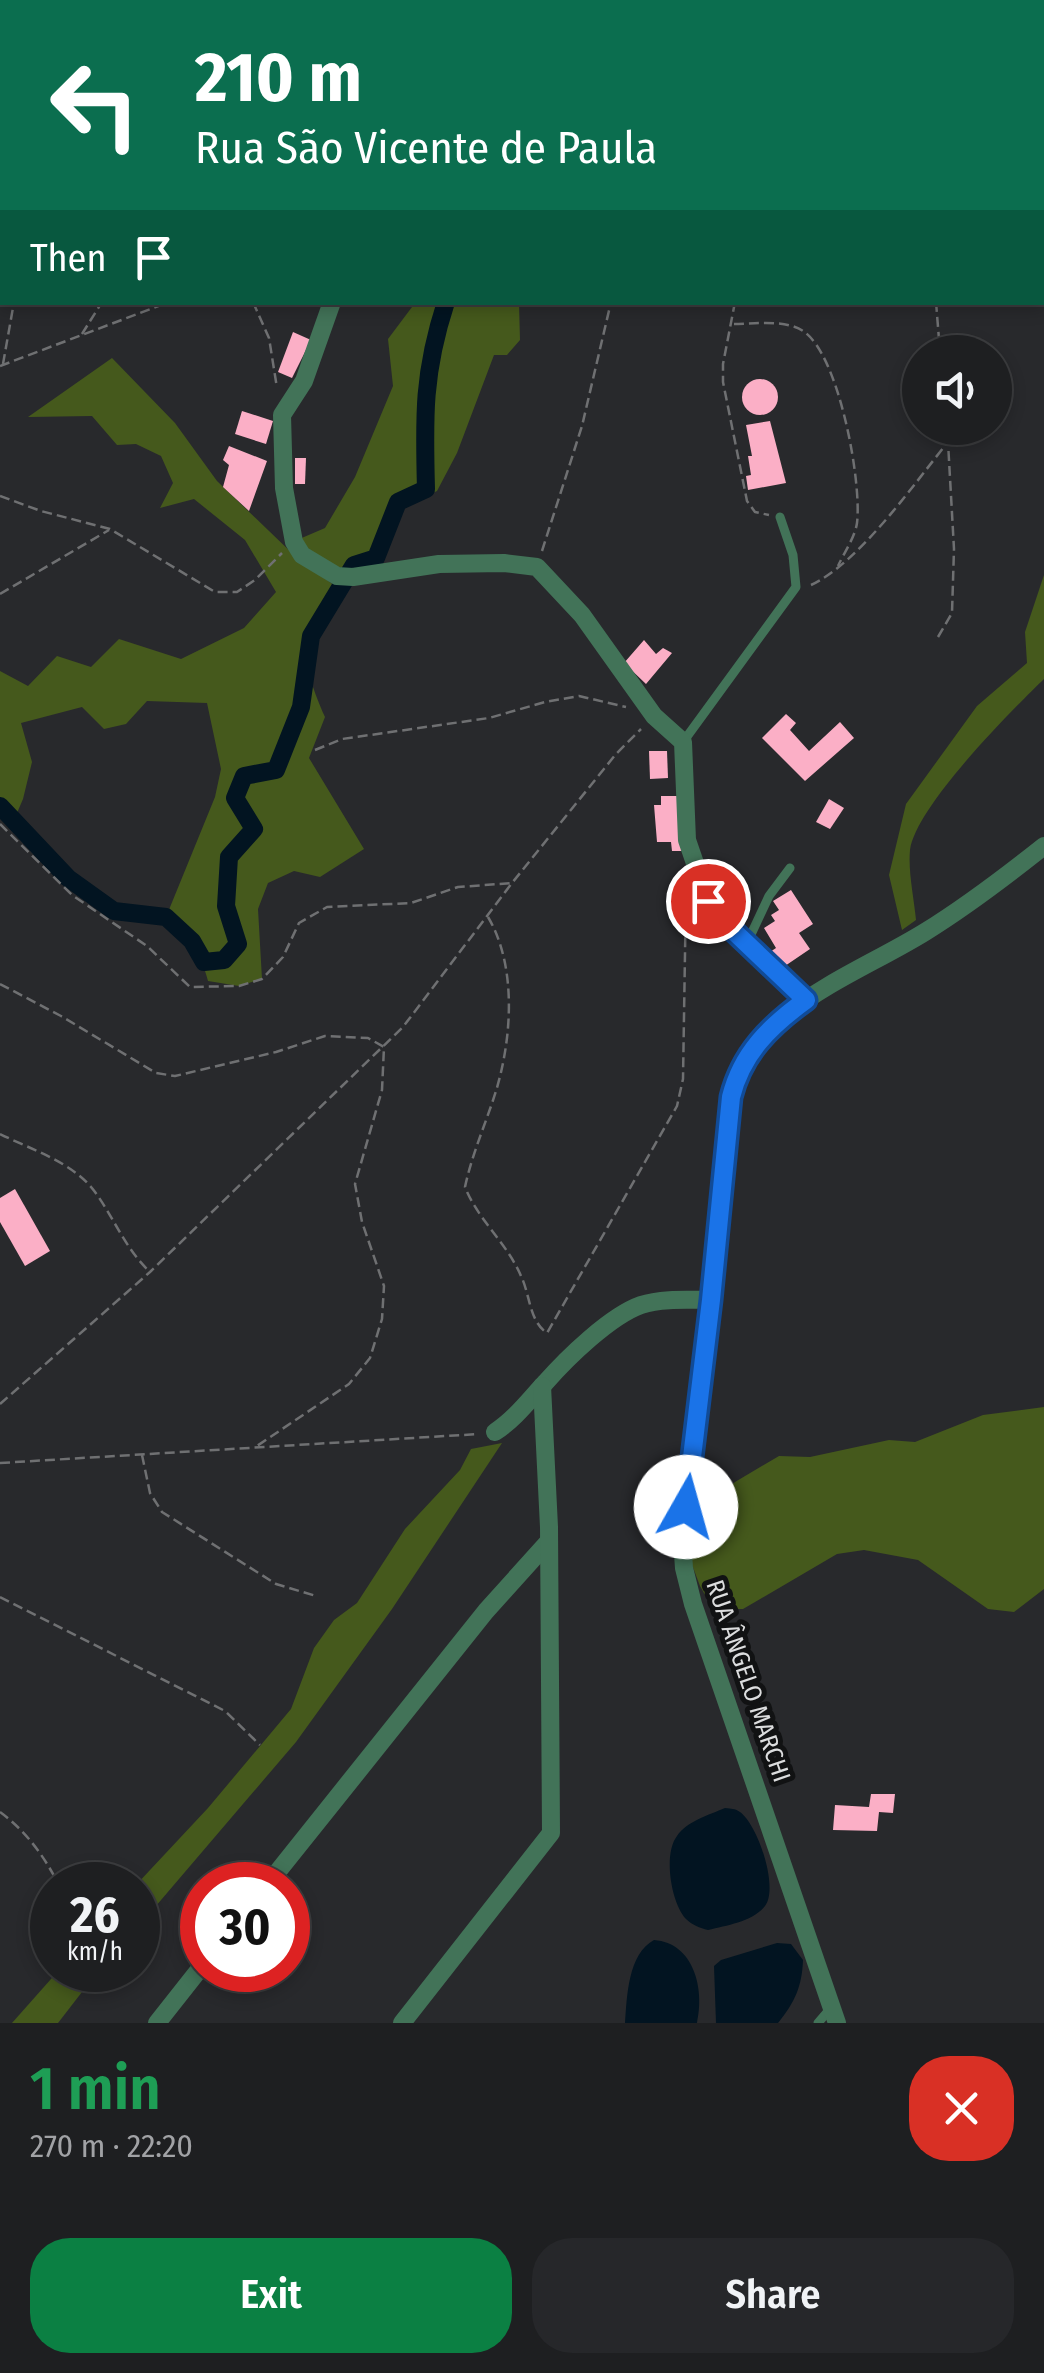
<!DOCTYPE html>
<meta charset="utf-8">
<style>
:root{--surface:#1e1f21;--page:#26272a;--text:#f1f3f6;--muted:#a1a2a5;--line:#3c3d3f;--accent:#0b8043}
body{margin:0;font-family:"Fira Sans Condensed",sans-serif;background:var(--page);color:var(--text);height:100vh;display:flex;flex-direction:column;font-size:38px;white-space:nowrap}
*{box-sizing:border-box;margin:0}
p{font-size:32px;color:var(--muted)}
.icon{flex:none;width:55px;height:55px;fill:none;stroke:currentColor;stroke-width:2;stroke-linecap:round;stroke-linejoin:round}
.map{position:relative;height:2023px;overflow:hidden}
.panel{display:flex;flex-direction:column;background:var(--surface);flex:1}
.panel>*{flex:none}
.banner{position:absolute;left:0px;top:0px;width:1045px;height:305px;box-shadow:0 5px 15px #0003,0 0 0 2px var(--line);background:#0b6e4f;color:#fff;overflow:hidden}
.fabs{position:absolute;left:902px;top:335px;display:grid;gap:20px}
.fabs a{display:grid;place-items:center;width:110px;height:110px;border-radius:50%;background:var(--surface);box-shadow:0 5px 15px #0003,0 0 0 2px var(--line);font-size:50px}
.speed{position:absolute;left:30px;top:1862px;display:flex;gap:20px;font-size:50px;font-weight:700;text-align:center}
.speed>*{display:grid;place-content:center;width:130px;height:130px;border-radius:50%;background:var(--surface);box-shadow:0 5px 15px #0003,0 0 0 2px var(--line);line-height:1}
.speed small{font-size:25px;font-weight:400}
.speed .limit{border:15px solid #d22;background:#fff;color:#111}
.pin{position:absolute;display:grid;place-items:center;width:85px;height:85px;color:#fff;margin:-42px;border:5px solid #fff;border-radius:50%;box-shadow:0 2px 10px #0007}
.me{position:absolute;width:110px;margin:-55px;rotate:7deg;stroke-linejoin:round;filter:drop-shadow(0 0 8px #0008)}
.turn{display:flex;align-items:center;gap:35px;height:210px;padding:0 30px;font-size:45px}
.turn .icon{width:130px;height:130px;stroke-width:2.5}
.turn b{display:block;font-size:70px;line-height:85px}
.then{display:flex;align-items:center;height:95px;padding:0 30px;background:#0003;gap:20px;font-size:38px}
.round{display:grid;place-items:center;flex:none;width:105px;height:105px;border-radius:40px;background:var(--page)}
.summary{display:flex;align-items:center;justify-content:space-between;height:170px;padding:0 30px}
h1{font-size:60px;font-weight:600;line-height:75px;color:#1e9e55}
.action{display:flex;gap:20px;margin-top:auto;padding:20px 30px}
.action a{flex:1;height:115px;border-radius:40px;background:var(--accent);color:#fff;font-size:40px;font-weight:600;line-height:115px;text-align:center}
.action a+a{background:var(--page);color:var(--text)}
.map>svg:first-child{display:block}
.green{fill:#45591c}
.water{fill:#021421}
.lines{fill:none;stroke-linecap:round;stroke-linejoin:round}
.canal{stroke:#021421;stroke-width:18}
.building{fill:#fbafc6}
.path{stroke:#6f7072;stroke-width:2.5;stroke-dasharray:10 5;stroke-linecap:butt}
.service{stroke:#427358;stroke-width:9}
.minor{stroke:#427358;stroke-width:18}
.route-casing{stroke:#114b97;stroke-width:25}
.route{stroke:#1a73e8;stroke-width:18}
.labels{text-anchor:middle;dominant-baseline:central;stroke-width:10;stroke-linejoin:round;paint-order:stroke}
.street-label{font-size:25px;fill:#dcddde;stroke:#111213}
</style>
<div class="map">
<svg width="1044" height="2023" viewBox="0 0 1044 2023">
<rect width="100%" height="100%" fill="#28292c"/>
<g class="green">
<path d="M 446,0 L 1044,0 L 1044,52 L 1042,2 Z"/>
<path d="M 415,303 L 519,303 L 520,340 L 507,355 L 494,355 L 457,453 L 437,491 L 402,508 L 378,572 C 346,572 318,565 297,540 L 325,528 L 355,477 L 393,386 L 388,339 Z"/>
<path d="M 112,358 L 175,423 L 217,481 L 296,557 L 339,589 C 304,647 297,653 325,717 L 309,758 L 364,849 L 320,877 L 294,871 L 268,883 L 258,909 L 262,979 L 239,986 L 208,981 C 201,952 187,937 166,917 L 215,797 L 221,769 L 207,703 L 147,701 L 126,724 L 104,729 L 82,707 L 21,723 L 32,762 L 23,799 L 14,820 L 0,806 L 0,671 L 28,686 L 57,656 L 91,667 L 119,639 L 181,659 L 244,628 L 276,592 L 245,540 L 194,499 L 160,508 L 173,483 L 161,456 L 136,444 L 117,445 L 92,416 L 28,417 Z"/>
<path d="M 1044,575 L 1044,679 C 1011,711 916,806 910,850 C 908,872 914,898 916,920 L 902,930 L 889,875 L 906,804 L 977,706 L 1027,663 L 1025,632 Z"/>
<path d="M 1044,1407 L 1044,1589 L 1014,1612 L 988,1609 L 918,1560 L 864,1550 L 837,1554 L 743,1609 L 713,1609 L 700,1586 L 691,1562 L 715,1500 L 735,1482 L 779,1456 L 810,1457 L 889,1440 L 915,1442 L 983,1415 Z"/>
<path d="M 502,1443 L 392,1609 L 296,1742 L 138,1927 L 136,1885 L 208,1808 L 291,1709 L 314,1648 L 334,1620 L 357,1603 L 405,1529 L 460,1470 L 471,1449 Z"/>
<path d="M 59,1970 L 99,1970 L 58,2023 L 12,2023 Z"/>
</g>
<g class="water">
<path d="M 725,1808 C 732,1809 734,1808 740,1812 C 758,1825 779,1888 765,1906 C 752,1922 727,1925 708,1930 C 700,1928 692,1925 686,1919 C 671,1903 663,1854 677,1836 C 687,1821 709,1815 725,1808 Z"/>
<path d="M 654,1940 C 694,1943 705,1989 697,2023 L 625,2023 C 627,1996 628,1954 654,1940 Z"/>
<path d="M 777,1943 L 791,1944 L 803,1960 C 802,1986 795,2002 778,2023 L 716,2023 L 714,1966 L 721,1960 Z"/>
</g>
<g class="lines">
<g class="canal">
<path d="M 492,0 L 493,2"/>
<path d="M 0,806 L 68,878 L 114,911 L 166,917 L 192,941 L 204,962 L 224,960 L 238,944 L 226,906 L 229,857 L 254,829 L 235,798 L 244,776 L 276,770 L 301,707 L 311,636 L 354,565 L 376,558 L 398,502 L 426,489 C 424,417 423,372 446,302"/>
</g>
</g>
<g class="building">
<path d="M 293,332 L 311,340 L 292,378 L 278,372 Z"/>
<circle cx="760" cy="397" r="18"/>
<path d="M 242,411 L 273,421 L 266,444 L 235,434 Z"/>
<path d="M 770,421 L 786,483 L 748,490 L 746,476 L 751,475 L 748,456 L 752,456 L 746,425 Z"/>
<path d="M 229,446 L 267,461 L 249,511 L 223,487 L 229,465 L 223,460 Z"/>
<path d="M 295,458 L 306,458 L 305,484 L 295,484 Z"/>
<path d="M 644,640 L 656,654 L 663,648 L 672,653 L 646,684 L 624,663 Z"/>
<path d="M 786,714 L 796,723 L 790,730 L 809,751 L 840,722 L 854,738 L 805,781 L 762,738 Z"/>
<path d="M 649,751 L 667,751 L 668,778 L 650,779 Z"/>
<path d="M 661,796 L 678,796 L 682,851 L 672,851 L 671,842 L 657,842 L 654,805 L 661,805 Z"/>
<path d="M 829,799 L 844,808 L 830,829 L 816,822 Z"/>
<path d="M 791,890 L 813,924 L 799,933 L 810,949 L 782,968 L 770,952 L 776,948 L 764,928 L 775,921 L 771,915 L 779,910 L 773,901 Z"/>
<path d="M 15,1189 L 50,1251 L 25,1266 L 0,1222 L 0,1198 Z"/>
<path d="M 871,1794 L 895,1794 L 893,1813 L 879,1812 L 877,1831 L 833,1830 L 835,1805 L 869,1807 Z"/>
</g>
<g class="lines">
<g class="path">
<path d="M 1042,58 L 1044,57"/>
<path d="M 253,302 L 269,338 L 277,388"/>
<path d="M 735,302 L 723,364 L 723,382 L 747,501 L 755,512 L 769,515"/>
<path d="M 936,302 L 940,352"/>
<path d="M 734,324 C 754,324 785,319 803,331 C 839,354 862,482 857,523 C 855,537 844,553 838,566"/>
<path d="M 82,334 L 102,302"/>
<path d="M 3,364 L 14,302"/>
<path d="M 0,366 L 169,302"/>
<path d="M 0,496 L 41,511 L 110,529 L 215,592 L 237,592 L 255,580 L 282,553"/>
<path d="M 542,551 L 582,426 L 611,302"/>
<path d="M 811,585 C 860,562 913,485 948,442 L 947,428"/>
<path d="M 0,594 L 109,530"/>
<path d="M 938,637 L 952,613 L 954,549 L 948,442"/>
<path d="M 315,750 L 342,739 L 489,718 L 545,702 L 579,696 L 626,707"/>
<path d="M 0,824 L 72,895 L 147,946 L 190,987 L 239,986 L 262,979 L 283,957 L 299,923 L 327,907 L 411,903 L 458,887 L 512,883"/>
<path d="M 488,917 C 517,966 512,1038 496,1091 C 486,1123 472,1154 465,1187 C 478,1220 507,1243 521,1276 C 530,1294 529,1321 547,1333 L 677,1106 L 683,1079 L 686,891"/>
<path d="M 0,984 L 61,1016 L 156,1073 L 175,1076 L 276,1052 L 325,1036 L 368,1038 L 384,1047 L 382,1090 L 355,1184 L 362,1222 L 384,1286 L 382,1319 L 370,1358 L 349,1384 L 254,1448"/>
<path d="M 0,1134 C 32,1150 73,1162 95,1192 C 114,1218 125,1248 149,1271"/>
<path d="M 0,1404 L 150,1272 L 403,1027 L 512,883 L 616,754 L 641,729"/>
<path d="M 142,1455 L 150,1493 L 162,1512 L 276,1584 L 316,1596"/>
<path d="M 0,1463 L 479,1434"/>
<path d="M 0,1597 L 225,1711 L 260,1745"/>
<path d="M 0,1812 C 26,1831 44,1856 59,1885"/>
</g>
<g class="service">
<path d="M 683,742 L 796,587 L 793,555 L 780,517"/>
<path d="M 747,943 L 769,896 L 790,868"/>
<path d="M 818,2023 L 830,2009"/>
</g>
<g class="minor">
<path d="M 428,2 L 428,0"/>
<path d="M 332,302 L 304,381 L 282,415 L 284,488 L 294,542 L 302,555 L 337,576 L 353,577 L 439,564 L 504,563 L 537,567 L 582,615 L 654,716 L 683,742 L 687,840 L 708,901 L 721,920 L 806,1000"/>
<path d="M 495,1432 C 515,1419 529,1400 545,1383 C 567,1358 610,1316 641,1305 C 662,1298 689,1300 711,1300"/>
<path d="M 267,1885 L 486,1611 L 549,1541"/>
<path d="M 157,2023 L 202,1966"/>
<path d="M 402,2023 L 551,1833 L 549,1527 L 542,1386"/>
<path d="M 837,2023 L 693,1604 L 684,1568 L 682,1540 L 711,1300 L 731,1097 C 753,1008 854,976 925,932 C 967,906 1005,877 1044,846"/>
</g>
</g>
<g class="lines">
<g class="route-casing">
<path id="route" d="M 686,1507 L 711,1300 L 731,1097 C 742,1053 770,1026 806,1000 L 722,920 L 708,901"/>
</g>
<use href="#route" class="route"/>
</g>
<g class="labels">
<g class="street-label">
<text transform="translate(748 1681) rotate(71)">RUA ÂNGELO MARCHI</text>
</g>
</g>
</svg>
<div class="fabs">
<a><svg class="icon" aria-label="sound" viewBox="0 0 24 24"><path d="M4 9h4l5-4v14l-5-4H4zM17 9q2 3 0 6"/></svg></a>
</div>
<div class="speed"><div>26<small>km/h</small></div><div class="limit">30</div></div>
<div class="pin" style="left:708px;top:901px;background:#d93025"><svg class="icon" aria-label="arrive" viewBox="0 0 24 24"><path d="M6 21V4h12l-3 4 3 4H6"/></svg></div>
<svg class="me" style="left:686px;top:1507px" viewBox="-20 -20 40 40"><circle r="19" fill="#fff"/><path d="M0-13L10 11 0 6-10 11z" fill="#1a73e8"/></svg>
<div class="banner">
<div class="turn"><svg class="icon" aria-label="left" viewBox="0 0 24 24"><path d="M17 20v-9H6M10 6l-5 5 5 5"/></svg><div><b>210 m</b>Rua São Vicente de Paula</div></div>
<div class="then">Then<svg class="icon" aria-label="arrive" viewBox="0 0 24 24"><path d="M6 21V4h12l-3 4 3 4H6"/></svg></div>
</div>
</div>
<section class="panel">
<div class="summary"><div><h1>1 min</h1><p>270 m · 22:20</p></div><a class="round" style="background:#d93025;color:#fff"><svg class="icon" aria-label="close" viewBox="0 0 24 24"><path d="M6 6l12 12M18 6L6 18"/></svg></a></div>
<div class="action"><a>Exit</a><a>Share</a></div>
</section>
